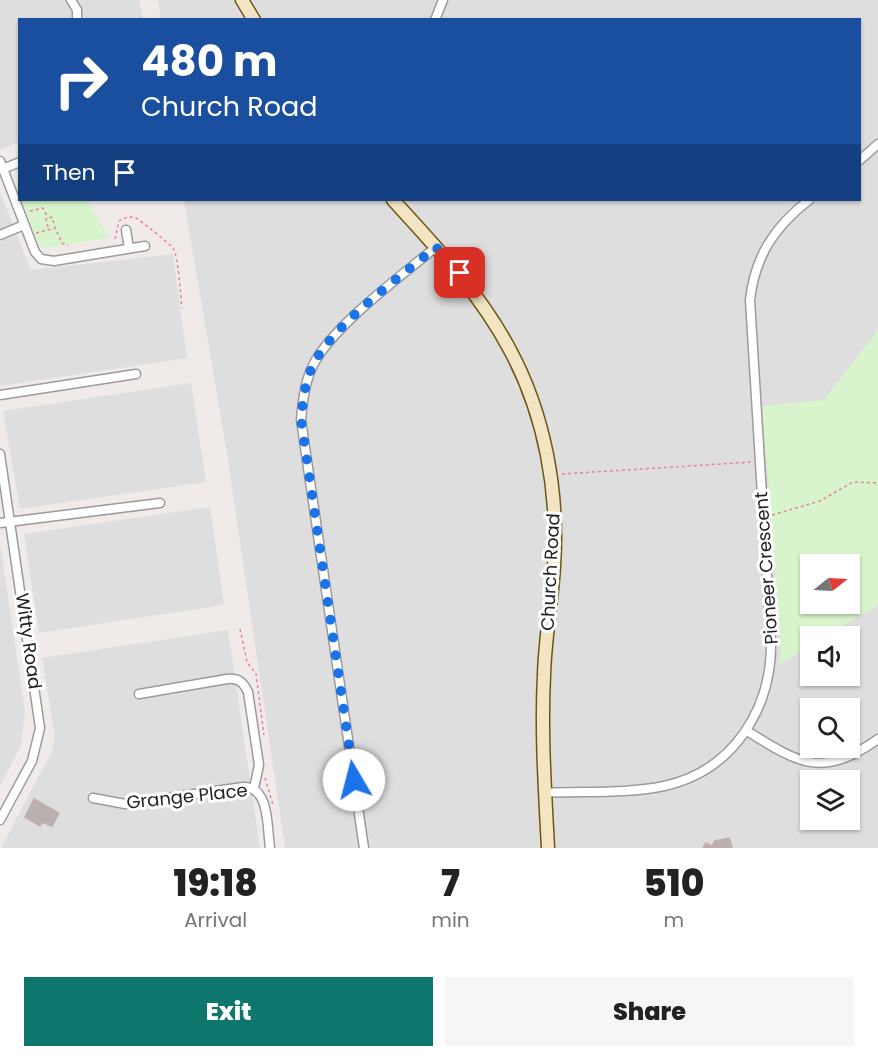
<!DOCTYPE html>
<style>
:root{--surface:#fff;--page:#f6f6f6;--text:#222;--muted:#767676;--accent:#0f766e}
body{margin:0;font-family:Poppins,sans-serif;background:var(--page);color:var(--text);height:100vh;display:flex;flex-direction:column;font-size:22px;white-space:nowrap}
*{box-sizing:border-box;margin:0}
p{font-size:20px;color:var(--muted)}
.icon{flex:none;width:33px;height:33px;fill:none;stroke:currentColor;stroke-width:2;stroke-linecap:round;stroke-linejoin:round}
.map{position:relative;height:848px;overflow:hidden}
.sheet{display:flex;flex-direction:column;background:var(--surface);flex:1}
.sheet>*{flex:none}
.banner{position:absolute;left:18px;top:18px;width:843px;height:183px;border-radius:0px;box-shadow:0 2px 4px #0004;background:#1a4fa0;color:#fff;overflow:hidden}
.needle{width:39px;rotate:72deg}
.controls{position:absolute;left:800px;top:554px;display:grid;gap:12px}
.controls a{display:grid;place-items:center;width:60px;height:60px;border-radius:0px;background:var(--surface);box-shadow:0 2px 4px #0004;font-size:30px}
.pin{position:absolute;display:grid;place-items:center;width:51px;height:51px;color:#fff;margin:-26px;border-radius:12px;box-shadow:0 3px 9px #0006}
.me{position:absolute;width:66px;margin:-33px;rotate:352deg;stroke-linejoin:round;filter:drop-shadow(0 0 4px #0008)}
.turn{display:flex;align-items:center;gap:21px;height:126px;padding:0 24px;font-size:27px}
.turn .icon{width:78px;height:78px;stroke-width:2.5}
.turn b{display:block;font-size:42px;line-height:51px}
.then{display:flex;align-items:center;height:57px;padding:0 24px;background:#0003;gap:12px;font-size:22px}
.eta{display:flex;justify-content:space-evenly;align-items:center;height:102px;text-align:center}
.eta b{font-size:36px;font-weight:800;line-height:42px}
.button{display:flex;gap:12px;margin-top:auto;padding:12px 24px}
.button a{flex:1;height:69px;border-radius:0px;background:var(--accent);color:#fff;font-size:24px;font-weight:800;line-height:69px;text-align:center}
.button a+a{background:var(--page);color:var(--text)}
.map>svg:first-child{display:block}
.residential{fill:#dfdedf;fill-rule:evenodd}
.park{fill:#d8f4cc;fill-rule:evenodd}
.building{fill:#bab0af;stroke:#c1aead;stroke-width:1.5}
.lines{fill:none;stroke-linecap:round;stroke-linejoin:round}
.street-casing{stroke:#9b9b9b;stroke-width:11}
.secondary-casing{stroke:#6f5712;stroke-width:15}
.path{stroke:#eb7f9c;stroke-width:1.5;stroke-dasharray:3 3;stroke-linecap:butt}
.street{stroke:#fff;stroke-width:8}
.secondary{stroke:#f3e4c4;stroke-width:12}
.route{stroke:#1a73e8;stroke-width:10;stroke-dasharray:0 18}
.labels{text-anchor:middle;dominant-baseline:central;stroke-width:6;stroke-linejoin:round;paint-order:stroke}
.street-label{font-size:18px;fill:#212121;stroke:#fff}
</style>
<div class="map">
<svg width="878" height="848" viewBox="0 0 878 848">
<rect width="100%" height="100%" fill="#f0ebe9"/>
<g class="residential">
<path d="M 0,0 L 139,0 L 143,19 L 20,20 L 19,142 L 0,150 Z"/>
<path d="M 158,0 L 878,0 L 878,848 L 285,848 L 227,454 L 184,200 L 860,200 L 860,20 L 161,20 ZM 810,564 L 849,564 L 849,603 L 810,603 ZM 810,636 L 849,636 L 849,675 L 810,675 ZM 810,708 L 849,708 L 849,747 L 810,747 ZM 810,780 L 849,780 L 849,819 L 810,819 Z"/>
<path d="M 0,192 L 31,270 L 173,254 L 187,358 L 0,386 Z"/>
<path d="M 191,383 L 206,482 L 20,509 L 3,411 Z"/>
<path d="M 210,507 L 224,605 L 39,633 L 24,534 Z"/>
<path d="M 0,543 L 25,712 L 21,745 L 0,786 Z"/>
<path d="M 228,630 L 260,848 L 1,848 L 52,751 L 55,737 L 42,658 Z"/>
</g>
<g class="park">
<path d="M 21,200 L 87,200 L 109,238 L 44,248 L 39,244 Z"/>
<path d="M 878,330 L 878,605 L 826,636 L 810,636 L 810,646 L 779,664 L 781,643 L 762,406 L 824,400 ZM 810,564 L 849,564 L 849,603 L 810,603 Z"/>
</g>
<g class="building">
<path d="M 34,799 L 59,813 L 52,826 L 42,822 L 40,826 L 25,817 Z"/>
<path d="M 729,838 L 732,847 L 703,848 L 706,843 L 712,846 L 715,841 Z"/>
</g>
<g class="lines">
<g class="street-casing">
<g id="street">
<path d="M 71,0 L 77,10 L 77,20"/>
<path d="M 435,20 L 443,0"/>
<path d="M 860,160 L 878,144"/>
<path d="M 0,161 L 35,252 L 41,259 L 54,261 L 145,246"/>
<path d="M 5,168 L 20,162"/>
<path d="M 126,230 L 129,248"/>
<path d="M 0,235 L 24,225"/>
<path d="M 0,395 L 136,374"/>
<path d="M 0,454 L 40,728 L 32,761 L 0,820"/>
<path d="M 0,523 L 160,503"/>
<path d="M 139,694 L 227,679 C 239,678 243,682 248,692 L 259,765 L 254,788"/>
<path d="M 747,731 C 798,763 822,779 878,739"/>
<path d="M 545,793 C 584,791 626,794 664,786 C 733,771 772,709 771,641 L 750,300 C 755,256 775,226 809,200"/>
<path d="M 93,798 L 125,804 L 243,787 C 270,786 267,828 270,848"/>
<path d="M 364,848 L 301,420 C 303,399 305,377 317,358 C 342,319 400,277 436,247"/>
</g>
</g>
<g class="secondary-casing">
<g id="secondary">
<path d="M 242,0 L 254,20"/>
<path d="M 393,200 C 436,247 480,293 510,350 C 545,415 559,493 554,566 C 552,602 545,638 544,675 C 541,732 545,790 548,848"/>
</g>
</g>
<g class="path">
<path d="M 30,211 L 43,208 L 48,218"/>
<path d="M 48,227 L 46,219 L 52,217 L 55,227"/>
<path d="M 36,233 L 55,228 L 62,243 L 68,246"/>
<path d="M 115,239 L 119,221 C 125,217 130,216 136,218 C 139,219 171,245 173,248 C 179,259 180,294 182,308"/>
<path d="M 562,474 L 752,462"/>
<path d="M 772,515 L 820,501 L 853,482 L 878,483"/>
<path d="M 240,629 L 247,662 L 256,674 L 264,735"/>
<path d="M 265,778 L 273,805"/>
</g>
<use href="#street" class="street"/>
<use href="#secondary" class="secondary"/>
</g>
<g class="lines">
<path class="route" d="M 354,780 L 301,420 C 303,399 305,377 317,358 C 341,319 400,277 436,247 L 460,273"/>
</g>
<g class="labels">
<g class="street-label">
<text transform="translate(766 568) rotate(-94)">Pioneer Crescent</text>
<text transform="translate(550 572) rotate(-87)">Church Road</text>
<text transform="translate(29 641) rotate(82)">Witty Road</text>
<text transform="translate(187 796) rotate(-6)">Grange Place</text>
</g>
</g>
</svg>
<div class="controls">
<a><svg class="needle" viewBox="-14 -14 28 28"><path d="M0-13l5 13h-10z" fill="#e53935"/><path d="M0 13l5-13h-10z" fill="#767676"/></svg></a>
<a><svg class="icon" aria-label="sound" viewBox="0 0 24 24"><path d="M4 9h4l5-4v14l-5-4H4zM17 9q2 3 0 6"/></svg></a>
<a><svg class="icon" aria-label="search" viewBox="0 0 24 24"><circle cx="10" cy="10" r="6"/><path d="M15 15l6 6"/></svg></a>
<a><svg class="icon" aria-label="layers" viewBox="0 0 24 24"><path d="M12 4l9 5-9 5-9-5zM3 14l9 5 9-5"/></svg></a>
</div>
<div class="pin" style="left:460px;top:273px;background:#d93025"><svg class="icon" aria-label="arrive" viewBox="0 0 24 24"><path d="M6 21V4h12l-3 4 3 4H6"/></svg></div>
<svg class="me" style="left:354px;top:780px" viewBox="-20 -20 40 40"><circle r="19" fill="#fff"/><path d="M0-13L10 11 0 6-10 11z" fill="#1a73e8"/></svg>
<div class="banner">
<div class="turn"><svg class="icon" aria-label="right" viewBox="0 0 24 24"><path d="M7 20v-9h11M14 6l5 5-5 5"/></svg><div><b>480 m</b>Church Road</div></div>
<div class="then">Then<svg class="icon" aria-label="arrive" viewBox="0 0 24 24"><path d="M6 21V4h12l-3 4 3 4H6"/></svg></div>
</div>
</div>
<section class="sheet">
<div class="eta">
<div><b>19:18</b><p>Arrival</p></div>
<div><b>7</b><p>min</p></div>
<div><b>510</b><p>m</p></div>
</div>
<div class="button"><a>Exit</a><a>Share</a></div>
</section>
